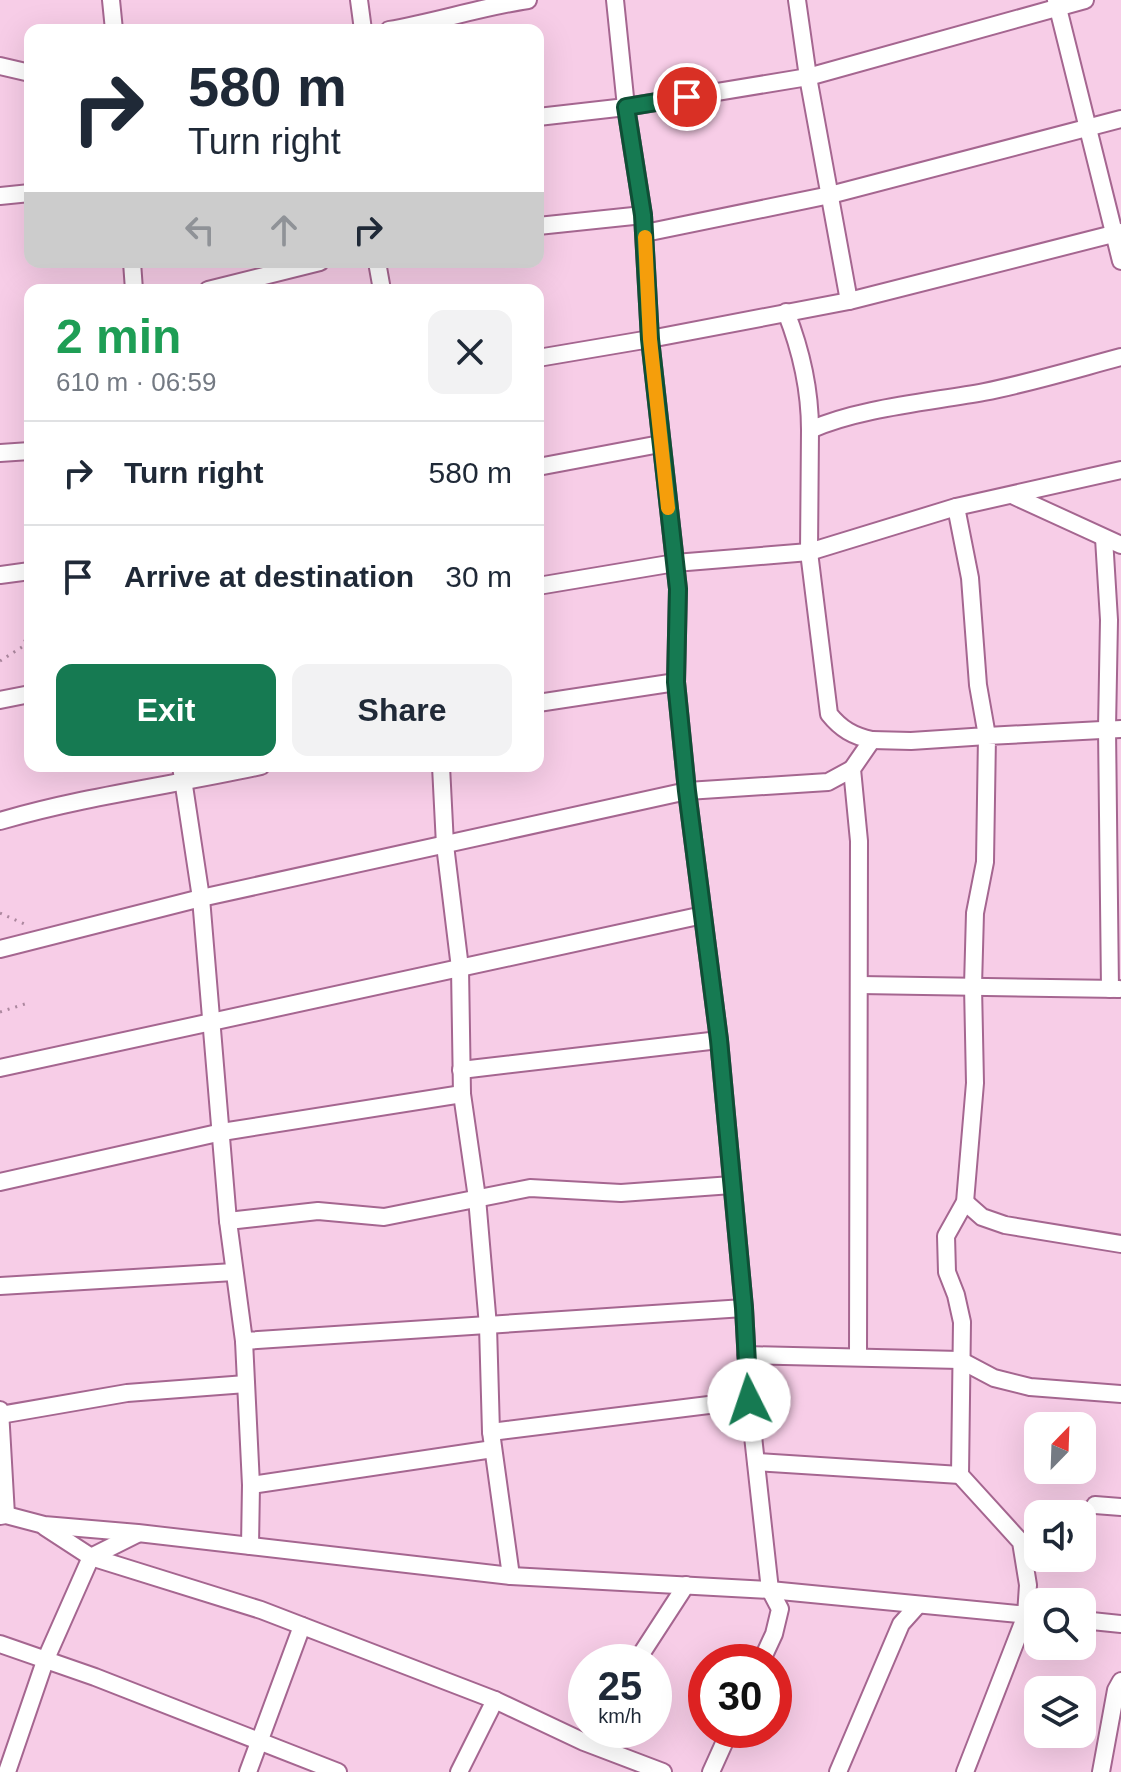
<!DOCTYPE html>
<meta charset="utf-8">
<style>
:root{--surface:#fff;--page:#f2f2f3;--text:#1f2937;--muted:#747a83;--line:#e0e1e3;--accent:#167a52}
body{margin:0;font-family:Helvetica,sans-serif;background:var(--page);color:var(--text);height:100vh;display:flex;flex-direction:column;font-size:30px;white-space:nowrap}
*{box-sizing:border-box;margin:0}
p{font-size:26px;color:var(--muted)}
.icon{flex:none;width:44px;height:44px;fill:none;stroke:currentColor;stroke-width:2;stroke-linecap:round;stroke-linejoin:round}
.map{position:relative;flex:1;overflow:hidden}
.details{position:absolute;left:24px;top:284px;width:520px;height:488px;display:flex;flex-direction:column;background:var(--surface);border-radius:16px;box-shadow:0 8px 32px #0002}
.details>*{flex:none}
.top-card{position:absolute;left:24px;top:24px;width:520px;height:244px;border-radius:16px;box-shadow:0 8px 32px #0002;background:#fff;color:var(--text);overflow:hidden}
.needle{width:52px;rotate:23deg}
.fabs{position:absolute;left:1024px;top:1412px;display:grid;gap:16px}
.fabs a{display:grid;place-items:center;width:72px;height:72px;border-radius:16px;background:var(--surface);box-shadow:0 8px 32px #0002;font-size:40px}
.speed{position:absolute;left:568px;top:1644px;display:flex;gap:16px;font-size:40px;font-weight:700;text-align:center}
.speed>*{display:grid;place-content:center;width:104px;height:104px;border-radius:50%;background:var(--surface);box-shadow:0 8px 32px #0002;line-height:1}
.speed small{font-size:20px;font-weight:400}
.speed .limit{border:12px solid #d22;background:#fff;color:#111}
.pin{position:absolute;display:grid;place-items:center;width:68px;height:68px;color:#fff;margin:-34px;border:4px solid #fff;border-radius:50%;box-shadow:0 2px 8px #0007}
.me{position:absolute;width:88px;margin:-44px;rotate:356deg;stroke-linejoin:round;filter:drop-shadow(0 0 6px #0008)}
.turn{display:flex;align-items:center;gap:28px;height:168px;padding:0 32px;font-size:36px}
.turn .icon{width:104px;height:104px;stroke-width:2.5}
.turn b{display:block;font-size:56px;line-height:68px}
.lanes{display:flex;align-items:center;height:76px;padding:0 32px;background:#0003;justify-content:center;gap:40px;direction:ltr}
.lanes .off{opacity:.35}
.round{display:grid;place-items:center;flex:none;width:84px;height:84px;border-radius:16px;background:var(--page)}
.summary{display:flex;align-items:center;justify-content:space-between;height:136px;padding:0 32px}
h1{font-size:48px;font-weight:800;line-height:60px;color:#1e9e55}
.button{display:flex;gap:16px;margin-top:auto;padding:16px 32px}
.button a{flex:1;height:92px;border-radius:16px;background:var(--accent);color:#fff;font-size:32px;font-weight:800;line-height:92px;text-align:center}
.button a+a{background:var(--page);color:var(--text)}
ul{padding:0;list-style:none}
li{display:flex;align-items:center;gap:24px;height:104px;padding:0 32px;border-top:2px solid var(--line)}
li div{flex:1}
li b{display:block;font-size:30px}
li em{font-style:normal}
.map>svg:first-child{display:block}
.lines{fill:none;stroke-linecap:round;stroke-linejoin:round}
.minor-casing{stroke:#a56690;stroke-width:20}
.path{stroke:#ab879e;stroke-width:3;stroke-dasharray:2 6;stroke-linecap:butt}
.minor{stroke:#fff;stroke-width:16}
.route-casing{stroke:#0e4f35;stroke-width:20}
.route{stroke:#167a52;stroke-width:14}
.slow{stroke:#f59e0b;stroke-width:14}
</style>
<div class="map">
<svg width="1121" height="1772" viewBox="0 0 1121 1772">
<rect width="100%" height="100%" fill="#f7cde7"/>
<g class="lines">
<g class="minor-casing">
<g id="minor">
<path d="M 111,0 L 114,30"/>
<path d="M 359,0 L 363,30"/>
<path d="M 615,0 L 626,107 L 643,215 L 650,339 L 849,301 L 1121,232"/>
<path d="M 797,0 L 808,77 L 849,301"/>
<path d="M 1056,0 L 1121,261"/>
<path d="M 389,30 C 436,22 481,7 528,0"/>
<path d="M 0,66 L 30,73"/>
<path d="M 538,117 L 626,107 L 808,77 L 1085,0"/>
<path d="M 0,196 L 30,193"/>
<path d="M 538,226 L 643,215"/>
<path d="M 645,233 L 830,195 L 1121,119"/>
<path d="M 132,262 L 134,290"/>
<path d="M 377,262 L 382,290"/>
<path d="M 208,290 L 320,262"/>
<path d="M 786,312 C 801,350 810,388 810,430 C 859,408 930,402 984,392 C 1030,383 1076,369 1121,357"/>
<path d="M 810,430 L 809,552 L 829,714 C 841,729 853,736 872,740 L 852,769 L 859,841 L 858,1357"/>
<path d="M 0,453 L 30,451"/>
<path d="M 538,467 L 660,444"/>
<path d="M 1014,496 L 1121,545"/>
<path d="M 1104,538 L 1109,620 L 1107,728 L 1110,989"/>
<path d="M 0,575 L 30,571"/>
<path d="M 538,586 L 675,563 L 809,552 L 956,507 L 1121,470"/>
<path d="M 0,700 L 30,694"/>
<path d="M 538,703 L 676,682"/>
<path d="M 872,740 L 911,741 L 987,736 L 978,685 L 970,578 L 956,507"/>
<path d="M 181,766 L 201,898 L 228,1221 L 244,1341 L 251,1485 L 250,1546"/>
<path d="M 441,766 L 445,845 L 460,968 L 462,1094 L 477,1198 L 488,1326 L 491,1432 L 511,1576"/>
<path d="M 0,821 C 85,796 174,785 261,766"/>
<path d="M 0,949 L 201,898 L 687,791 L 828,782 L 852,769"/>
<path d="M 860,985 L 1119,989"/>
<path d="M 0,1068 L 703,915"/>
<path d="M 461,1070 L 719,1040"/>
<path d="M 0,1182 L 222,1132 L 462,1094"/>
<path d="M 965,1202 L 982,1217 L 1005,1225 L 1121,1244"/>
<path d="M 228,1221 L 318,1211 L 384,1217 L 530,1188 L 621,1193 L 732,1185"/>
<path d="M 0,1286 L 234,1272"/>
<path d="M 744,1308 L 749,1400 L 770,1590 L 780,1609 L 774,1634 L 761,1662"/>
<path d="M 244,1341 L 744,1308 L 719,1040 L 687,791 L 676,682 L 678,589 L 650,339 L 538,358"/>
<path d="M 746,1355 L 960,1360 L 994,1378 L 1030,1387 L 1121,1394"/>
<path d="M 0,1410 L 6,1515"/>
<path d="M 0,1415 L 127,1393 L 246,1384"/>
<path d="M 491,1432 L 749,1400"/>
<path d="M 756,1462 L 960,1475"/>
<path d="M 251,1485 L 493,1449"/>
<path d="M 1095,1505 L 1121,1507"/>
<path d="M 0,1516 L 6,1515 L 44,1525 L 138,1533 L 511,1576 L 770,1590 L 1038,1616"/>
<path d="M 45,1527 L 91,1557 L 261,1610 L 495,1700 L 584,1742 L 663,1772"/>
<path d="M 1082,1620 L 1121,1624"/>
<path d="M 0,1644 L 95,1677 L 338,1772"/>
<path d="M 636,1662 L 686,1585"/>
<path d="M 7,1772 L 45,1661 L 91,1557 L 137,1534"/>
<path d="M 248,1772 L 302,1626"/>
<path d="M 459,1772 L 495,1700"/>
<path d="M 711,1772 L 730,1730"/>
<path d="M 838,1772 L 901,1624 L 918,1605"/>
<path d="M 965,1772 L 1026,1615 L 1028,1585 L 1021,1542 L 960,1475 L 962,1322 L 956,1295 L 947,1272 L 946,1236 L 965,1202 L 975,1083 L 973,986 L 975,913 L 985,862 L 987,736 L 1121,729"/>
<path d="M 1101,1772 L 1116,1690 L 1121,1681"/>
</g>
</g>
<g class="path">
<path d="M 0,661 L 22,647 L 30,630"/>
<path d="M 0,913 L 29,926"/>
<path d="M 0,1012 L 28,1003"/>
</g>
<use href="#minor" class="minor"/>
</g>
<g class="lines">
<g class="route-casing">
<path id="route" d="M 687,97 L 626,107 L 643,215 L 650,339 L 678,589 L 676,682 L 687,791 L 719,1040 L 744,1308 L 749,1400"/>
</g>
<use href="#route" class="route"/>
<path class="slow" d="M 645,237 L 650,339 L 668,508"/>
</g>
</svg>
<div class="fabs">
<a><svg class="needle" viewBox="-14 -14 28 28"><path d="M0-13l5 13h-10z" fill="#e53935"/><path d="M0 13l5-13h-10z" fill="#747a83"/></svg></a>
<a><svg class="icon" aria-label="sound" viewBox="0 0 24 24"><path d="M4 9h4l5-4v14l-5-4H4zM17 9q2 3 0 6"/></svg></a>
<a><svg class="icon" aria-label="search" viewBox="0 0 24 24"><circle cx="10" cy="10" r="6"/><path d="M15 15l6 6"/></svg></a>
<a><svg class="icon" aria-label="layers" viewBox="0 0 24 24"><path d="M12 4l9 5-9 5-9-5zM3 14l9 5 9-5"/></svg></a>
</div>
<div class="speed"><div>25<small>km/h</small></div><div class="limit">30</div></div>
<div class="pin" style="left:687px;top:97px;background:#d93025"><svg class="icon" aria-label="arrive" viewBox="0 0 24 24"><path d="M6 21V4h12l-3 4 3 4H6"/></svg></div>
<svg class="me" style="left:749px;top:1400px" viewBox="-20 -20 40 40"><circle r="19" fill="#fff"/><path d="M0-13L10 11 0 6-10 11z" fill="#167a52"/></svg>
<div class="top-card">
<div class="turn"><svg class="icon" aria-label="right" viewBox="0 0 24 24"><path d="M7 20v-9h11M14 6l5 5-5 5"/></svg><div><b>580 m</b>Turn right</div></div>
<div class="lanes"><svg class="icon off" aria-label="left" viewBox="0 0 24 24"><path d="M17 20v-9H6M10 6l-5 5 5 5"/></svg><svg class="icon off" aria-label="ahead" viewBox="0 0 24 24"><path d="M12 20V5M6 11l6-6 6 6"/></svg><svg class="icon" aria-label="right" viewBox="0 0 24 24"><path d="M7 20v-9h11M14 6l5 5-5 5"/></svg></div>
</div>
<section class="details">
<div class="summary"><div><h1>2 min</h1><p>610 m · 06:59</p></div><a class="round"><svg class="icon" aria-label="close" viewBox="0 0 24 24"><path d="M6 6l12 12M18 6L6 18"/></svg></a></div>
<ul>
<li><svg class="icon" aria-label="right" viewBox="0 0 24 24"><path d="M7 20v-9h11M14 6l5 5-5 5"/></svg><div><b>Turn right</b></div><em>580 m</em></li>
<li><svg class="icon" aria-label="arrive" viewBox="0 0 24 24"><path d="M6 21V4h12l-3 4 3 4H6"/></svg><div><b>Arrive at destination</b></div><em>30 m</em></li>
</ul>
<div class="button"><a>Exit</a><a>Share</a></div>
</section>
</div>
